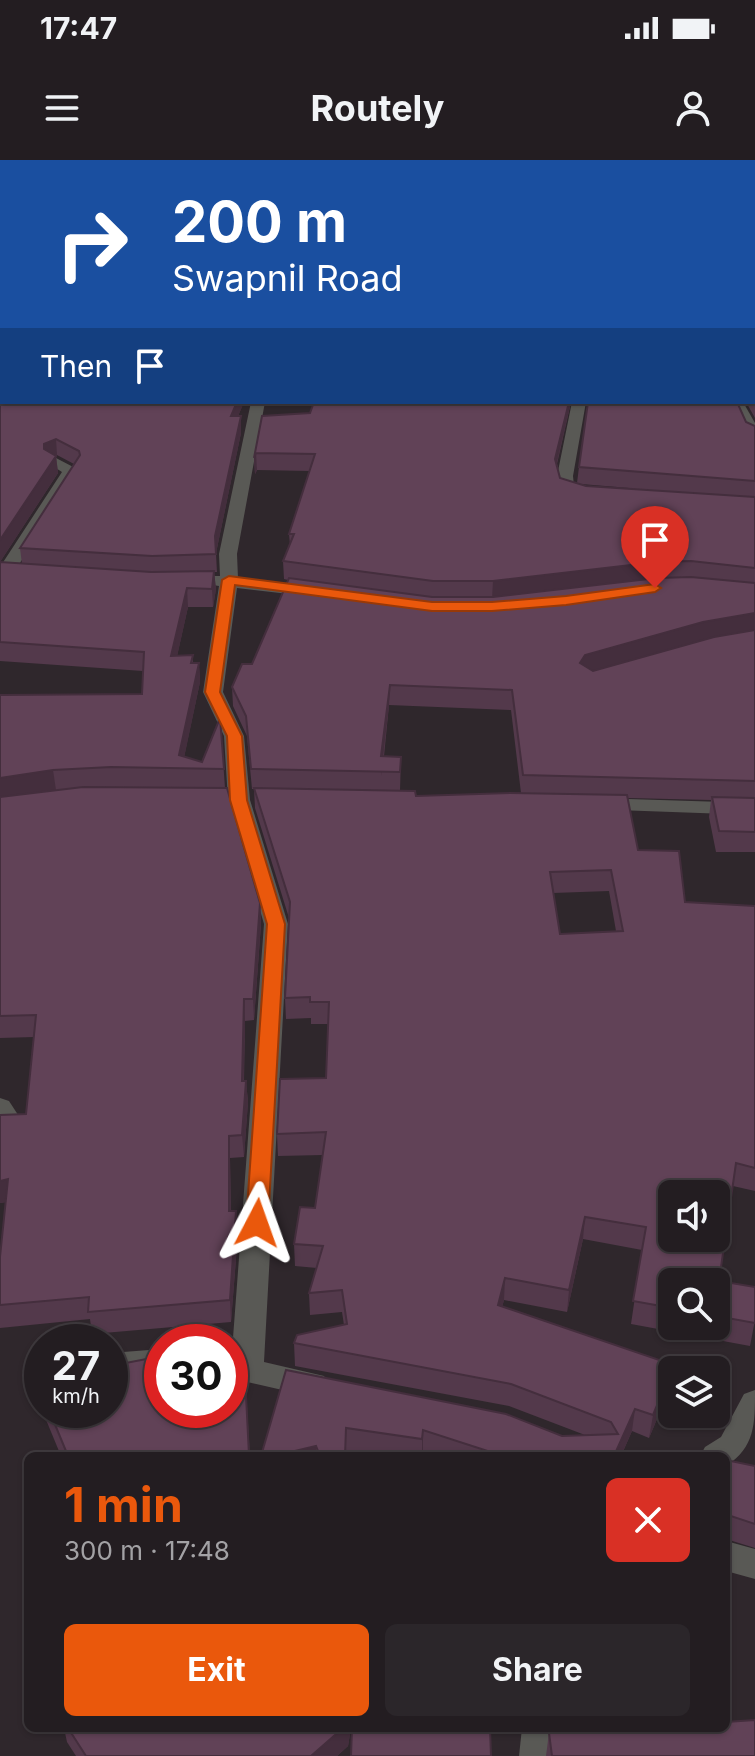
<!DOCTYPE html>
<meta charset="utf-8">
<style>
:root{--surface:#231d21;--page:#2b262a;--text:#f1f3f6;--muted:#a3a2a5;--line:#403b3f;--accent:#ea580c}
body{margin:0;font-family:Inter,sans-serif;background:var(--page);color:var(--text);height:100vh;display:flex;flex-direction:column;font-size:30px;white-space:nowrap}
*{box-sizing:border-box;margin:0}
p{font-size:26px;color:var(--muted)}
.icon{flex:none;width:44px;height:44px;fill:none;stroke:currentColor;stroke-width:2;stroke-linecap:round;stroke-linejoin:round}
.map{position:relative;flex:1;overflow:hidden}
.details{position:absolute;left:24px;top:1292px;width:706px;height:280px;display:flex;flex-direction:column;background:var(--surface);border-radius:12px;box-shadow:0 2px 6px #0004,0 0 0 2px var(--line)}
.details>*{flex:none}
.banner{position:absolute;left:0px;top:0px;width:756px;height:244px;box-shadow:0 2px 6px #0004,0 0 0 2px var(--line);background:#1a4fa0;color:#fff;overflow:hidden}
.buttons{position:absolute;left:658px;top:1020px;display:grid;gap:16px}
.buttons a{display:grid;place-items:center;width:72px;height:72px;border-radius:12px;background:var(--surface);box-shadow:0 2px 6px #0004,0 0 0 2px var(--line);font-size:40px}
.speed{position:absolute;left:24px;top:1164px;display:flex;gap:16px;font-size:40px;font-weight:700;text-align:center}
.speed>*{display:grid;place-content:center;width:104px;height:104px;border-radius:50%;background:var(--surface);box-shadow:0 2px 6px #0004,0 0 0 2px var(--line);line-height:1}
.speed small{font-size:20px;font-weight:400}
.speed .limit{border:12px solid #d22;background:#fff;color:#111}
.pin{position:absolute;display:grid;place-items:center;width:68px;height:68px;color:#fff;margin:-82px -34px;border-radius:50% 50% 50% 0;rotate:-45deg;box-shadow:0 0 8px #0007}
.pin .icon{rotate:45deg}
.me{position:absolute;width:88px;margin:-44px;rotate:4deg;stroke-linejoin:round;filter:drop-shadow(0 0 6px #0008)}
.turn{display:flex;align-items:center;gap:28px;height:168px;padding:0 40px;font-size:36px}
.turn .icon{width:104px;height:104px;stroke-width:2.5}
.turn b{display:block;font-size:56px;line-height:68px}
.then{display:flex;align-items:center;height:76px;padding:0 40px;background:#0003;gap:16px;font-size:30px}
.round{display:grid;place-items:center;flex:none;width:84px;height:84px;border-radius:12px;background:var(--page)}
.overview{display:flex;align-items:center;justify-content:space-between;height:136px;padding:0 40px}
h1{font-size:48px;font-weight:700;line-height:60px;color:var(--accent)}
.primary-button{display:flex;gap:16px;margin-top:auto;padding:16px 40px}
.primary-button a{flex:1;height:92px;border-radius:12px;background:var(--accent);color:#fff;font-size:32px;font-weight:700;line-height:92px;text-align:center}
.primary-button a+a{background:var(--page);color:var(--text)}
.status{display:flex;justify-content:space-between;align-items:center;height:56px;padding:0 40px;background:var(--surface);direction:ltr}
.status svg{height:22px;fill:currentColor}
header{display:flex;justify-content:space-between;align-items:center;height:104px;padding:0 40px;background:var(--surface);font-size:36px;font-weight:700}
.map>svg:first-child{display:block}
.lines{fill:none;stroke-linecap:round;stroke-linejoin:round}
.street{fill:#595955;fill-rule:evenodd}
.wall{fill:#53394b;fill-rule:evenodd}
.shaded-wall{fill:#442e3d}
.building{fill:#614257;stroke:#442e3d;stroke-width:2;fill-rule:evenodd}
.route{fill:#ea580c;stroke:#983908;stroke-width:2}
</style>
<div class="status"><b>17:47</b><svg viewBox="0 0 49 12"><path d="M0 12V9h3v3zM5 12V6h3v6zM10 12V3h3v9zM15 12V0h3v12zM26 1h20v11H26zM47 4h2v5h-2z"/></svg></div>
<header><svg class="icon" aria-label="menu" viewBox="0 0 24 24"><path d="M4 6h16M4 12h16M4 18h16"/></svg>Routely<svg class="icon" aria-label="person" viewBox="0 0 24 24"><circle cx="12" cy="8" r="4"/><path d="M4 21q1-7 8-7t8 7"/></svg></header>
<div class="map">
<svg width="755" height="1596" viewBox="0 0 755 1596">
<rect width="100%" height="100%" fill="#2f272c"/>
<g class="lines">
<g class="street">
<path d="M 251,242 L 265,242 L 237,394 L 238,418 L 315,427 L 324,432 L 315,437 L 237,428 L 223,532 L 244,576 L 250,640 L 288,764 L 264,1202 L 324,1216 L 329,1225 L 324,1234 L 313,1237 L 230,1218 L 264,764 L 228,640 L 224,576 L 203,532 L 219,426 L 207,424 L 204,420 L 207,416 L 220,416 L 219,394 Z"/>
<path d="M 572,242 L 586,242 L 573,316 L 574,326 L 593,335 L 585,340 L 558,329 L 557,316 Z"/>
<path d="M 729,242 L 743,242 L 755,263 L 755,282 L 747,277 Z"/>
<path d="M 56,298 L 79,310 L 11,417 L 0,417 L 0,407 L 62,312 L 48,303 Z"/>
<path d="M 597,638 L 755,643 L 755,655 L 589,649 L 586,644 L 589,639 Z"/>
<path d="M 0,938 L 9,941 L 24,964 L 20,970 L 11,973 L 0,968 Z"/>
<path d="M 162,1189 L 162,1213 L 110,1217 L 110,1193 Z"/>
<path d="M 755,1230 C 755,1265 755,1287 726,1306 L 726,1296 L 700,1296 L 705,1287 L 721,1277 L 744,1234 Z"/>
<path d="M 726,1381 L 755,1389 L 755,1419 L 726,1411 Z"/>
<path d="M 522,1568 L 558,1568 L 557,1596 L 519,1596 Z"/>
</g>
</g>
<g class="wall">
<path d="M 0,0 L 755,0 L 754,80 L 754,2 L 2,2 L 2,242 L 244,242 L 238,256 L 241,256 L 241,273 L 216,393 L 217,412 L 214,412 L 216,429 L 213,447 L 188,447 L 177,496 L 193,495 L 193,503 L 199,503 L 200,522 L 184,597 L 202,602 L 220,558 L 225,628 L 260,743 L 261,764 L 254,860 L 245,861 L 244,921 L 246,921 L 248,942 L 244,997 L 230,998 L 231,1051 L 236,1051 L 238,1073 L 231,1162 L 92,1174 L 90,1159 L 0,1168 L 0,1097 L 6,1042 L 0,1043 L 0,955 L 26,954 L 34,877 L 0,878 L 0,535 L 142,534 L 143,511 L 0,501 L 0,402 L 22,404 L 20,388 L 74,304 L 57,295 L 56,296 L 58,313 L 0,402 Z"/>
<path d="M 755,84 L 755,258 L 746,242 L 754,242 Z"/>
<path d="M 314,242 L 571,242 L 557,304 L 560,318 L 577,323 L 579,307 L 746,262 L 755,266 L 755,692 L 716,692 L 709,657 L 711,640 L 627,638 L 638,690 L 685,742 L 755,746 L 755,1031 L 733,1026 L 719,1121 L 755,1160 L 750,1186 L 631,1164 L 642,1090 L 583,1079 L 567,1152 L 504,1140 L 502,1147 L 674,1205 L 672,1210 L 670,1228 L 649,1278 L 632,1271 L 621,1296 L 433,1296 L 423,1293 L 422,1296 L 384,1296 L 346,1291 L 346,1296 L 261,1296 L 286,1210 L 562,1276 L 585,1275 L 509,1246 L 295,1206 L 294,1183 L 344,1165 L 342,1152 L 310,1155 L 309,1133 L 317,1108 L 295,1106 L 294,1084 L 315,1048 L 323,995 L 278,996 L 277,974 L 326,918 L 328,864 L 311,864 L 311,858 L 286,859 L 285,838 L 289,758 L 255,648 L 254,629 L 252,629 L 247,576 L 233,546 L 232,527 L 252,504 L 288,420 L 284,419 L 283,401 L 290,385 L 289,374 L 310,311 L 257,310 L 255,314 L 254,298 L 262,256 L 310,253 ZM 581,324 L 629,328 L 586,326 ZM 389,545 L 511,550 L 521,633 L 416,636 L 400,631 L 401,597 L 384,596 ZM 609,731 L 616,771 L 560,774 L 553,733 ZM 672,1122 L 716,1122 L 716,1166 L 672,1166 Z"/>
<path d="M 244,1196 L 250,1296 L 61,1296 L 42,1250 L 110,1250 Z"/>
<path d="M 42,1220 L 42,1249 L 37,1221 Z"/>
<path d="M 726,1300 L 755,1306 L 755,1388 L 726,1379 Z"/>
<path d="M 64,1568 L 351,1568 L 348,1586 L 337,1596 L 76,1596 L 67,1582 Z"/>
<path d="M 549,1573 L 755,1596 L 546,1596 Z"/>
</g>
<g class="shaded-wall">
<path d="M 237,242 L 244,242 L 231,273 L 231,256 Z"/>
<path d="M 569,242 L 571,242 L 554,315 L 555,299 Z"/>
<path d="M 241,256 L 241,273 L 216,393 L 217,412 L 215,376 Z"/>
<path d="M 56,279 L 57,295 L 46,300 L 44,284 Z"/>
<path d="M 256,293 L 257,310 L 255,314 L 254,298 Z"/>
<path d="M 56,296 L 58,313 L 0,402 L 0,380 Z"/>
<path d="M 657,402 L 655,420 L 492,439 L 493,421 Z"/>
<path d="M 214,411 L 216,429 L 213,447 L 212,429 Z"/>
<path d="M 187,428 L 188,447 L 173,515 L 171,496 Z"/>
<path d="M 755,453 L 755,471 L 583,514 L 580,503 L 585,495 L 703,462 Z"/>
<path d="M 199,503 L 200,522 L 182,608 L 179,595 Z"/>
<path d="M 390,525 L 389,545 L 381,616 L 381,596 Z"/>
<path d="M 53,610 L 56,630 L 0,639 L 0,618 Z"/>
<path d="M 260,743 L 261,764 L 254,860 L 253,839 Z"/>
<path d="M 244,839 L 245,861 L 243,943 L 242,921 Z"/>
<path d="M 246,921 L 248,942 L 244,997 L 242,975 Z"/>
<path d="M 229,976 L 230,998 L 231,1074 L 229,1051 Z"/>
<path d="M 8,1019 L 12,1041 L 0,1043 L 0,1021 Z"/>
<path d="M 236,1051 L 238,1073 L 231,1162 L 230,1140 Z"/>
<path d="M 585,1057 L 583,1079 L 567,1152 L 569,1130 Z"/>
<path d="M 505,1118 L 504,1140 L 497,1168 L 498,1145 Z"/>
<path d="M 674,1205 L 672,1210 L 670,1228 L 649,1278 L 653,1255 Z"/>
<path d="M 635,1249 L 632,1271 L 621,1296 L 614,1296 Z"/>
<path d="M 423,1270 L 423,1293 L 422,1296 L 422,1279 Z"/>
<path d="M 316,1286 L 316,1296 L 274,1296 Z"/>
<path d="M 731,1356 L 727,1378 L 726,1379 L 727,1359 Z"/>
<path d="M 343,1568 L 351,1568 L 348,1586 L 337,1596 L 311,1596 Z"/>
</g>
<g class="building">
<path d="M 3,0 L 755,0 L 755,28 L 754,28 L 754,2 L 3,2 Z"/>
<rect x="0" y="6" width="2" height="32"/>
<path d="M 754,33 L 755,36 L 754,60 Z"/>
<path d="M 0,48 L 2,48 L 2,86 L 0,87 Z"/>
<path d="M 754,90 L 755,91 L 755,238 L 754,236 Z"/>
<path d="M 2,97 L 2,141 L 0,142 L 0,98 Z"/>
<path d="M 2,152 L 2,242 L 237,242 L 231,256 L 241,256 L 215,376 L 216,394 L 152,396 L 20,388 L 80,295 L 79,291 L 56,279 L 44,284 L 44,289 L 56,296 L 0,380 L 0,153 Z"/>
<path d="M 314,242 L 569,242 L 555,299 L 560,318 L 586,326 L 755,337 L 755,408 L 691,401 L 657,402 L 493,421 L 433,421 L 283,401 L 294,374 L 289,374 L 315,294 L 256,293 L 254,298 L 262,256 L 310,253 Z"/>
<path d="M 588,242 L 737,242 L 746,262 L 755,266 L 755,321 L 579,307 Z"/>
<path d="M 0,402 L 151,412 L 214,411 L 212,429 L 187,428 L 171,496 L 193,495 L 191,503 L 199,503 L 179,595 L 202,602 L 220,558 L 224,609 L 111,607 L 53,610 L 0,618 L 0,535 L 142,534 L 144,492 L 0,482 Z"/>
<path d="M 691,417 L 755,423 L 755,453 L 703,462 L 585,495 L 580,503 L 593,511 L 714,477 L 755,470 L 755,621 L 523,615 L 512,530 L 390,525 L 381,596 L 401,597 L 400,612 L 251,609 L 246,556 L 232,527 L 242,504 L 252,504 L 289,418 L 432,437 L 493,437 L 657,418 Z"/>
<path d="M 83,627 L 227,628 L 260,743 L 253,839 L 244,839 L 242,921 L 246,921 L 242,975 L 229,976 L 229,1051 L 236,1051 L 230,1140 L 88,1152 L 89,1137 L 0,1145 L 0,1097 L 8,1019 L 0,1021 L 0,955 L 26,954 L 36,855 L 0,856 L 0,637 Z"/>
<path d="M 254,628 L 415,631 L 416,636 L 511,633 L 627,635 L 638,690 L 679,691 L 685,742 L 755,746 L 755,1008 L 736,1003 L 719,1121 L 755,1127 L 755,1163 L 716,1156 L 716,1122 L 672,1122 L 672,1148 L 633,1141 L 646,1067 L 585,1057 L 569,1130 L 505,1118 L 498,1145 L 674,1205 L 653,1255 L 635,1249 L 614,1296 L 503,1296 L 423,1270 L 422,1279 L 346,1268 L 345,1296 L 320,1296 L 316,1286 L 274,1296 L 261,1296 L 286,1210 L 506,1254 L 562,1276 L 618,1274 L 611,1262 L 511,1224 L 294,1183 L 297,1175 L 347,1164 L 342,1130 L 309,1133 L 323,1086 L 294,1084 L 300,1047 L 315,1048 L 326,972 L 277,974 L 280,919 L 326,918 L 329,842 L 310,842 L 310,837 L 285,838 L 290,742 ZM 611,710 L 623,771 L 560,774 L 550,712 ZM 672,1034 L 716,1034 L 716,1078 L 672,1078 Z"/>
<path d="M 712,637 L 755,638 L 755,672 L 719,671 Z"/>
<path d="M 230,1195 L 244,1196 L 249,1295 L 244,1296 L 68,1296 L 49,1250 L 110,1250 L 110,1206 L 162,1196 L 162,1250 L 230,1250 Z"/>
<path d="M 42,1220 L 42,1233 L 37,1221 Z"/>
<path d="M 726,1300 L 755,1306 L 755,1364 L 731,1356 L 726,1358 Z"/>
<path d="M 755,1560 L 755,1596 L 552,1596 L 549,1573 L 633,1568 L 726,1568 L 726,1562 Z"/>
<path d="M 68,1568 L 343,1568 L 311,1596 L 86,1596 Z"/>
<path d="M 352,1568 L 490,1568 L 491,1596 L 351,1596 Z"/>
</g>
<path class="route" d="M 229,416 L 432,442 L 492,442 L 566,436 L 655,424 L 661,428 L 655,432 L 566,445 L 492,451 L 432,451 L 235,425 L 220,532 L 242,576 L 247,640 L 285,764 L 268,1063 L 265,1068 L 250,1068 L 246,1063 L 267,764 L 230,640 L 227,576 L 205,532 L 222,420 Z"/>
</svg>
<div class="buttons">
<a><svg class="icon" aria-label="sound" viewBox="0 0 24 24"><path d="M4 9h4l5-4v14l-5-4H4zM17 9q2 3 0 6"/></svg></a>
<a><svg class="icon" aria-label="search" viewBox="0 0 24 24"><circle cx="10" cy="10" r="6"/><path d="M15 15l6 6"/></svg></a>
<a><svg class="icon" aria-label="layers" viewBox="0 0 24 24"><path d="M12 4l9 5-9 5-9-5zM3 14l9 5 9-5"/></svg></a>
</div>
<div class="speed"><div>27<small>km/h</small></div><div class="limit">30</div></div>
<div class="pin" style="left:655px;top:428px;background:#d93025"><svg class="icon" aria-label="arrive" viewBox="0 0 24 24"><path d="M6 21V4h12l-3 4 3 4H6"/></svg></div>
<svg class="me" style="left:257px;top:1063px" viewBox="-20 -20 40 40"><path d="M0-17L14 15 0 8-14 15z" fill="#ea580c" stroke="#fff" stroke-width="4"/></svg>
<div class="banner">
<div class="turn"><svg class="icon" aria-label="right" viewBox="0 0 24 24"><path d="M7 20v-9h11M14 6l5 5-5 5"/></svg><div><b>200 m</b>Swapnil Road</div></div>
<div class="then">Then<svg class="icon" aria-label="arrive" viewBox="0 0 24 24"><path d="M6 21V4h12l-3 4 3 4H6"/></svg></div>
</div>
<section class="details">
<div class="overview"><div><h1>1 min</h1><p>300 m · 17:48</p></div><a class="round" style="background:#d93025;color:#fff"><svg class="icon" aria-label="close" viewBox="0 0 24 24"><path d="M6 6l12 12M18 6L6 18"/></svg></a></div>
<div class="primary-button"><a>Exit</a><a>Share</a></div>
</section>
</div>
